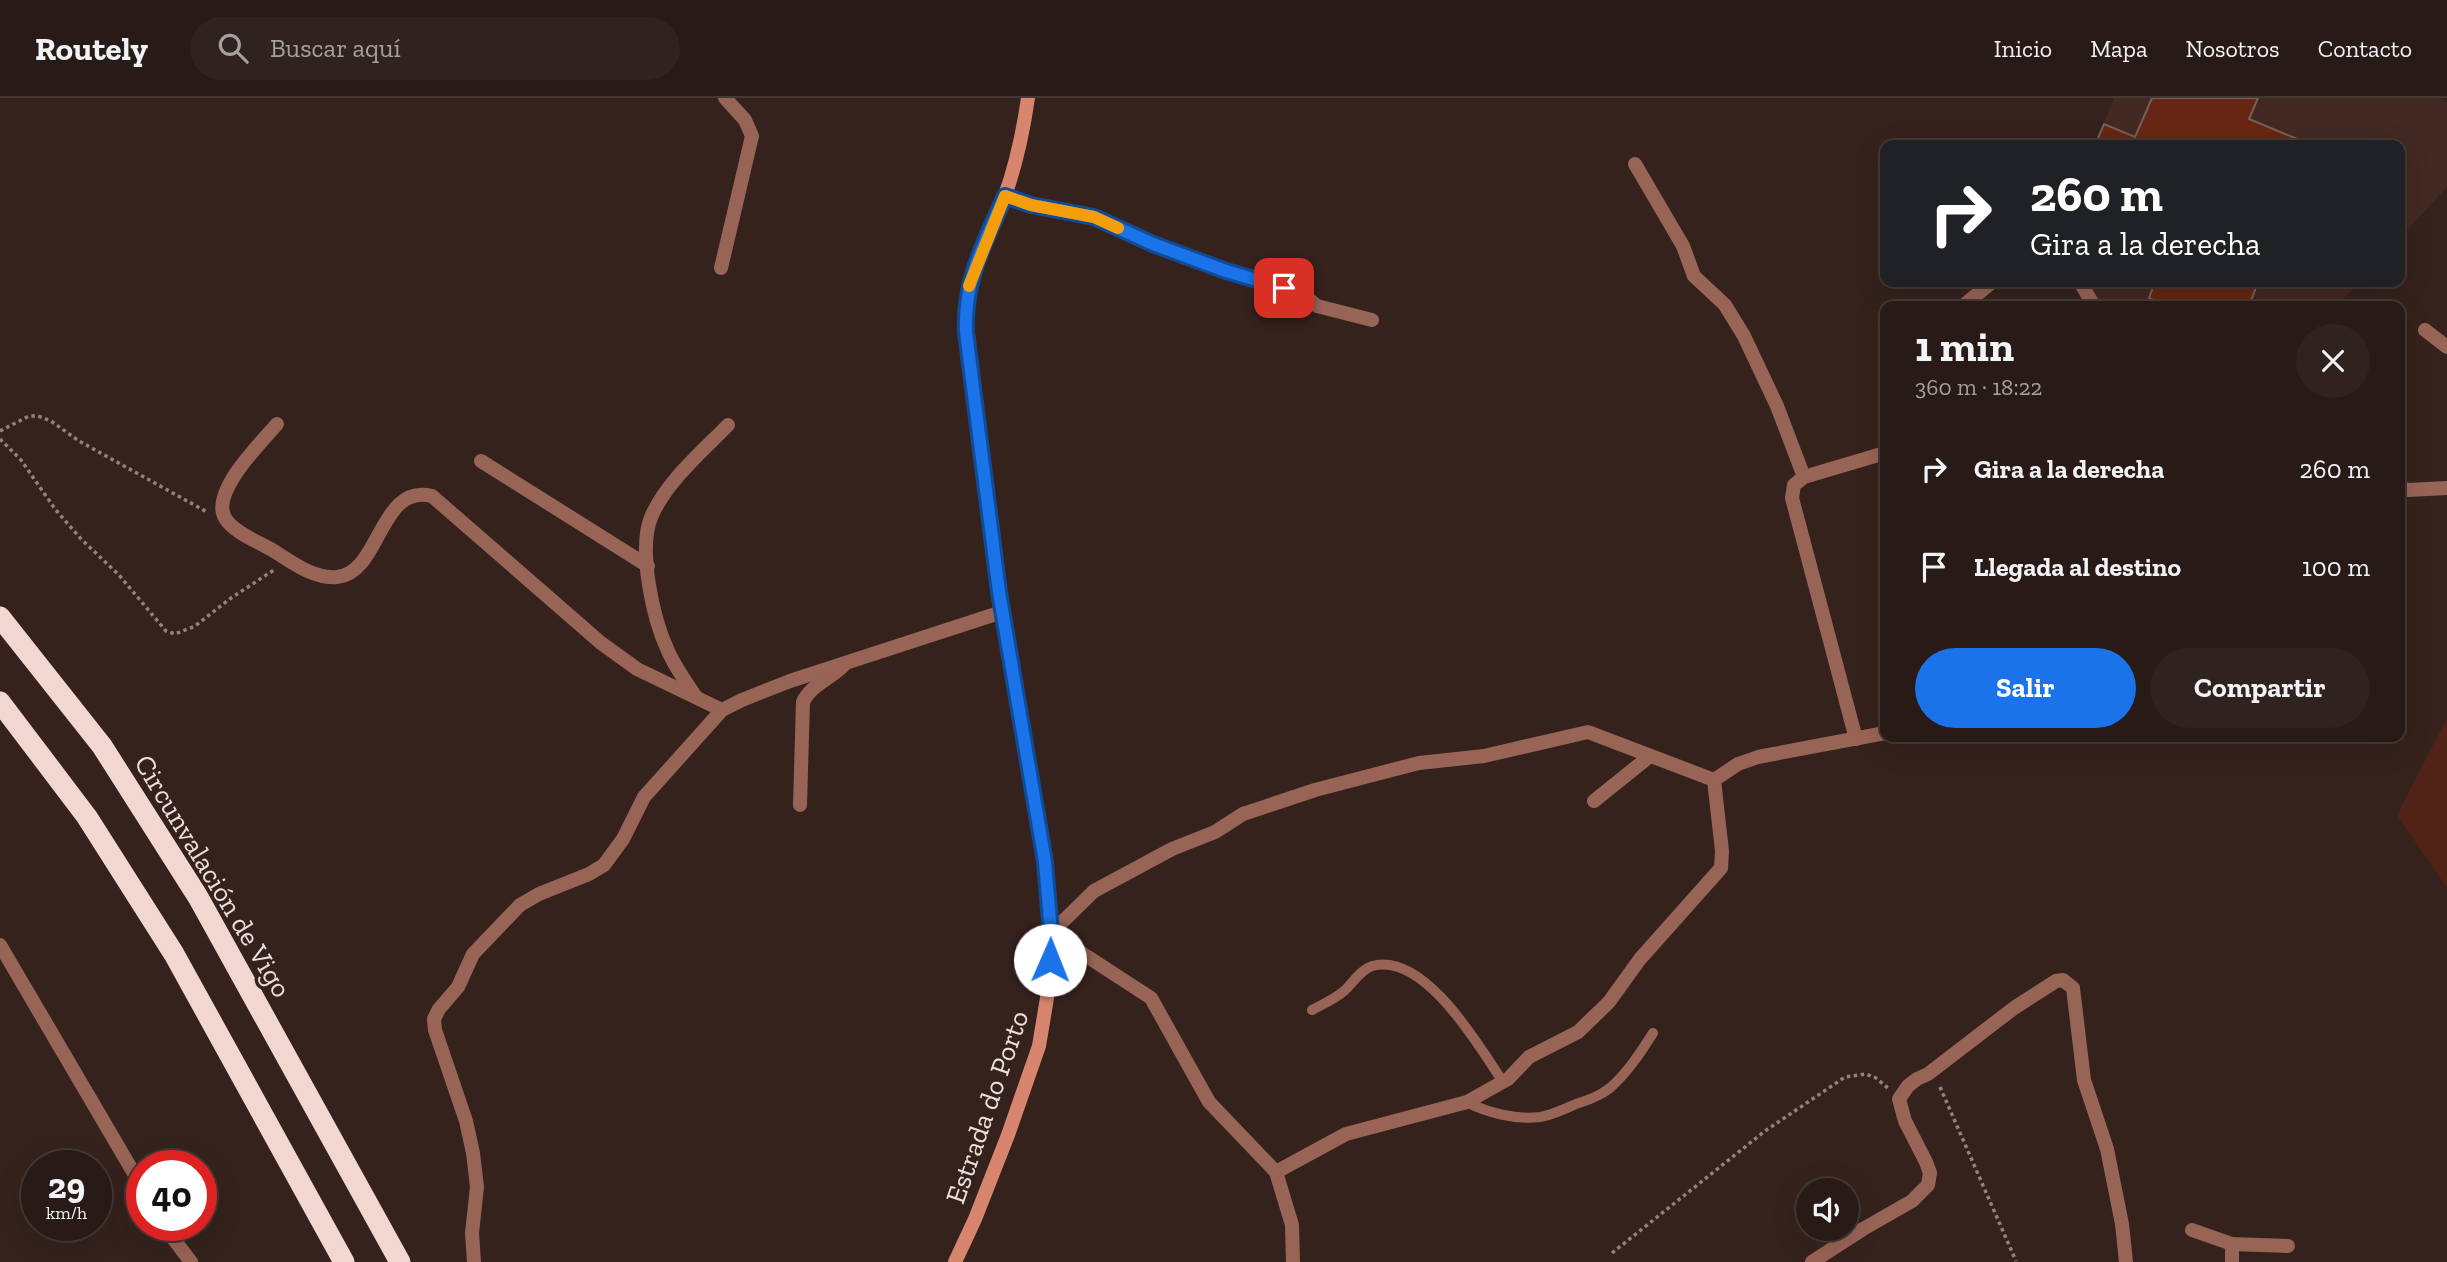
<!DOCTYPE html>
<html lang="es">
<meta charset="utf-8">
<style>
:root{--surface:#281a16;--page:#30231f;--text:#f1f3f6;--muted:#a5a1a1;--line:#443835;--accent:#1a73e8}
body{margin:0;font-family:"Zilla Slab",serif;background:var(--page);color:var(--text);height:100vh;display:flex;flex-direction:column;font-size:26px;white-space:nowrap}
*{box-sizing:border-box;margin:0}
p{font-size:23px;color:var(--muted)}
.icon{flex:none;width:38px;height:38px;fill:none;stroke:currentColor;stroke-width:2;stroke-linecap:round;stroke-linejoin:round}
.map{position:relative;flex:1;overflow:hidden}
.sheet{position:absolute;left:1880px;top:203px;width:525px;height:441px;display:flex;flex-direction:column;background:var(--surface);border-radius:14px;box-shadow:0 7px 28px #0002,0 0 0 2px var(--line)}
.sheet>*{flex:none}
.guide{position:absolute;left:1880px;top:42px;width:525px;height:147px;border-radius:14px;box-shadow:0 7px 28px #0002,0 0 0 2px var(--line);background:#202124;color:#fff;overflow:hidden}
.tools{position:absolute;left:1796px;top:1080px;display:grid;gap:14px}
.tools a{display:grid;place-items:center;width:63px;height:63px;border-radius:50%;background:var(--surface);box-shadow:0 7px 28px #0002,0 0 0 2px var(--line);font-size:35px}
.speed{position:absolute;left:21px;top:1052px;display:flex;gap:14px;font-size:35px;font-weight:700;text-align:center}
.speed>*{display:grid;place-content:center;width:91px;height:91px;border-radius:50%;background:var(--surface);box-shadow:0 7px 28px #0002,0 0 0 2px var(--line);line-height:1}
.speed small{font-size:18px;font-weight:400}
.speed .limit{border:10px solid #d22;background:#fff;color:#111}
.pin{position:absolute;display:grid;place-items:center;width:60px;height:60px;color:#fff;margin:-30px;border-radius:14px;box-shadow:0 4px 10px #0006}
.me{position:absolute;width:77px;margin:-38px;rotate:1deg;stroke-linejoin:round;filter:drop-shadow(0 0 5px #0008)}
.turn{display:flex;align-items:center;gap:24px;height:147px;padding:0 35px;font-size:32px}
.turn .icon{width:91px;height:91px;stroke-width:2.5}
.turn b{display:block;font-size:49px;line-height:60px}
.round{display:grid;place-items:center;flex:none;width:74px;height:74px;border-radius:37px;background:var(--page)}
.head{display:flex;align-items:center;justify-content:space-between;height:119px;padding:0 35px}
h1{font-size:42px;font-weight:700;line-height:52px}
.primary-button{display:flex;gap:14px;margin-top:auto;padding:14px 35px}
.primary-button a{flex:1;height:80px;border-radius:42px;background:var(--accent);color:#fff;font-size:28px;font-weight:700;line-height:80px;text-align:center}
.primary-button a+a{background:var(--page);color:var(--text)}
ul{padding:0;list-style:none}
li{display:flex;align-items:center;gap:21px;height:98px;padding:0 35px}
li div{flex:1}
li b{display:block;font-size:26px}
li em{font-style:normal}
header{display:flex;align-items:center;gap:42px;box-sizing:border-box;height:98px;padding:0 35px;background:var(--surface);border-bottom:2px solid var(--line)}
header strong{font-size:33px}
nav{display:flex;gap:38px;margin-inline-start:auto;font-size:24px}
.search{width:490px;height:63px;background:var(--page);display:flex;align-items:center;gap:18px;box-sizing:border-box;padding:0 24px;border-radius:38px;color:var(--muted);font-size:26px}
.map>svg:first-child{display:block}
.built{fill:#422922}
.green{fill:#502316}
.building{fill:#662613;stroke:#766059;stroke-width:2}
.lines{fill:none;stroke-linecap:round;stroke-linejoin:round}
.path{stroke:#92827d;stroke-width:3.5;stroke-dasharray:3.5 3.5;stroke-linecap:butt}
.lane{stroke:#986456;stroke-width:10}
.street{stroke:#986456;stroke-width:14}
.secondary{stroke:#d7856e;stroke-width:14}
.highway{stroke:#f1d7cf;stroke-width:21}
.route-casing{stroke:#114b97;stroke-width:18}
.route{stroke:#1a73e8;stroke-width:12}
.slow{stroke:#f59e0b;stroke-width:12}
.labels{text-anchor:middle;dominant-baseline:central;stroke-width:7;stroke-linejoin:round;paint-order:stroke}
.street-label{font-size:28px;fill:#ede0dc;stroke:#35221d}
</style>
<header>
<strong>Routely</strong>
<div class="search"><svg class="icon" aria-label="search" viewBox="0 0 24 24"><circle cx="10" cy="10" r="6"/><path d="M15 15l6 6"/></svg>Buscar aquí</div>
<nav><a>Inicio</a><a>Mapa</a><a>Nosotros</a><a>Contacto</a></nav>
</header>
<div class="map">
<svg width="2447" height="1164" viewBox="0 0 2447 1164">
<rect width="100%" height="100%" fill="#35221d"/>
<g class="built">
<path d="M 2114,0 L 2441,0 L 2447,4 L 2447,89 L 2399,141 L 2399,47 L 2095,47 Z"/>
<path d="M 2086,184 L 2359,184 L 2337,208 L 2101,208 Z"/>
</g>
<path class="green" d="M 2447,620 L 2447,790 L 2397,717 Z"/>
<g class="building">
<path d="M 2152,0 L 2258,0 L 2249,21 L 2312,47 L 2095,47 L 2104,26 L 2135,39 Z"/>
<path d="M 2155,184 L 2258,184 L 2249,208 L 2166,208 L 2149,200 Z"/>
</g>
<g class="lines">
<g class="path">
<path d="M 0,333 L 29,318 L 38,318 L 51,323 L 79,343 L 207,414"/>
<path d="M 0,341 L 21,362 L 55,411 L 81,441 L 119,477 L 166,533 L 175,536 L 195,528 L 231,500 L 274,472"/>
<path d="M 1940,989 L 2016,1163"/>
<path d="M 1612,1155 L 1765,1033 L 1845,979 L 1866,976 L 1876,980 L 1888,990"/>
</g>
<g class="lane">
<path d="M 1312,912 C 1323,906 1335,901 1344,893 C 1353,885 1360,872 1372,868 C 1424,853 1479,948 1503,984"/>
<path d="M 1467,1004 C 1487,1015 1517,1022 1540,1019 C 1552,1017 1565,1011 1576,1006 C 1588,1002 1600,998 1610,990 C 1628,974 1641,954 1653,935"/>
</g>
<g class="street">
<path d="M 1635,66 L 1683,148 L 1694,178 L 1725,207 L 1744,238 L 1777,308 L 1804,379"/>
<path d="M 1005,98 L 1031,107 L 1094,119 L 1153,146 L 1226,173 L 1303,196 L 1317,208 L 1372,222"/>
<path d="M 721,170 L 752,38 L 745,22 L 725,0"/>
<path d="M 2080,184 L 2094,208"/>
<path d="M 1963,208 L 1992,184"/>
<path d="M 2425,232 L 2447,249"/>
<path d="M 277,326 C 261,345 210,394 225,420 C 234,435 259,444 274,453 C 293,465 314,481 337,479 C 381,475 379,385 432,398 L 601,545 L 637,571 L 722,612"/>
<path d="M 481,363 L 648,468"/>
<path d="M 2399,389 L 2408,392 L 2447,390"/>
<path d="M 696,599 C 686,584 675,569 668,553 C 653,521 637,450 652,417 C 668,382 702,354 728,327"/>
<path d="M 1856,641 L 1792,400 L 1794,387 L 1804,379 L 1885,355"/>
<path d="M 1714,682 L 1738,666 L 1758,659 L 1885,635"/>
<path d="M 1594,703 L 1650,658"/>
<path d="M 800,707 L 803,604 C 810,588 831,580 843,568"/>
<path d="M 0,847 L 142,1089"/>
<path d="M 1276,1074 L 1346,1036 L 1467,1004 L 1508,981 L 1529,959 L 1578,934 L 1609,904 L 1640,861 L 1721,770 L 1722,753 L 1714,682"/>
<path d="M 163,1127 L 191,1164"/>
<path d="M 2192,1132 L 2232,1146 L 2288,1148"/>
<path d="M 474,1164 L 472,1135 L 477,1089 L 473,1055 L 466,1023 L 435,932 L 434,921 L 439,911 L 458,889 L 473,856 L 520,807 L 539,796 L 589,776 L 604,767 L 623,741 L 644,699 L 722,612 L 742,602 L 790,583 L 1002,514"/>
<path d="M 1293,1164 L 1292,1127 L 1276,1074 L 1209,1004 L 1151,900 L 1051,835 L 1094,793 L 1172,751 L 1215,734 L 1243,716 L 1315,692 L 1419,665 L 1484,658 L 1588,634 L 1714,682"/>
<path d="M 1812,1164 L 1863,1131 L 1912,1103 L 1928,1087 L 1930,1075 L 1926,1064 L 1905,1023 L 1899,1001 L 1908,988 L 1917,981 L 1928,976 L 2014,910 L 2056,883 L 2063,882 L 2073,890 L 2084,982 L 2107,1051 L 2122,1126 L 2126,1164"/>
<path d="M 2232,1164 L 2232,1146"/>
</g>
<path class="secondary" d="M 955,1164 L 975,1121 L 1008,1037 L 1039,948 L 1049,888 L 1051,835 L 1045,764 L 999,494 L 965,212 C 970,171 990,138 1004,100 C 1016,68 1023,34 1028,0"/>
<g class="highway">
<path d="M 0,519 L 102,648 L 198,799 L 400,1164"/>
<path d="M 0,604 L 87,719 L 174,856 L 344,1164"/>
</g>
</g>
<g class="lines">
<g class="route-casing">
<path id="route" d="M 1050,862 L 1051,835 L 1045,764 L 999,494 L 966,234 C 964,181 984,146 1005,98 L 1031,107 L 1094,119 L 1153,146 L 1226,173 L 1284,190"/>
</g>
<use href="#route" class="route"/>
<path class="slow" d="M 969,188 L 1005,98 L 1031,107 L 1094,119 L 1118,130"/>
</g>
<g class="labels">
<g class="street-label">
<text transform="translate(213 778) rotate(59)">Circunvalación de Vigo</text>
<text transform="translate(987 1009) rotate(-71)">Estrada do Porto</text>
</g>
</g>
</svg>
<div class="tools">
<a><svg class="icon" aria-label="sound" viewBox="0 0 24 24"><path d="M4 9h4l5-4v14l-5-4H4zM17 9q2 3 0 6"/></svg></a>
</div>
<div class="speed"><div>29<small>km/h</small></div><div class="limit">40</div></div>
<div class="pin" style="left:1284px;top:190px;background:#d93025"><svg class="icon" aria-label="arrive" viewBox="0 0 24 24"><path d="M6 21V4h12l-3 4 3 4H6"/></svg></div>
<svg class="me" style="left:1050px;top:862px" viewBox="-20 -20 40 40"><circle r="19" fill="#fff"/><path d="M0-13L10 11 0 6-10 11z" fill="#1a73e8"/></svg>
<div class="guide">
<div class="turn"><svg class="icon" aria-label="right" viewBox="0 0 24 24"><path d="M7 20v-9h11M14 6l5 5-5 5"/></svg><div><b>260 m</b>Gira a la derecha</div></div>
</div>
<section class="sheet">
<div class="head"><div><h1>1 min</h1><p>360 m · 18:22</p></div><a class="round"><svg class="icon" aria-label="close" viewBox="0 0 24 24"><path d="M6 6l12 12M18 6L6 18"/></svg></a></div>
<ul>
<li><svg class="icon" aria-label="right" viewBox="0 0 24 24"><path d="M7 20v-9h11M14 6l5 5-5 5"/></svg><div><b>Gira a la derecha</b></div><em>260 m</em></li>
<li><svg class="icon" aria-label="arrive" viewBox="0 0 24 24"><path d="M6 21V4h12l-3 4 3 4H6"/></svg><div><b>Llegada al destino</b></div><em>100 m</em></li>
</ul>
<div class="primary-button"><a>Salir</a><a>Compartir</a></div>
</section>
</div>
